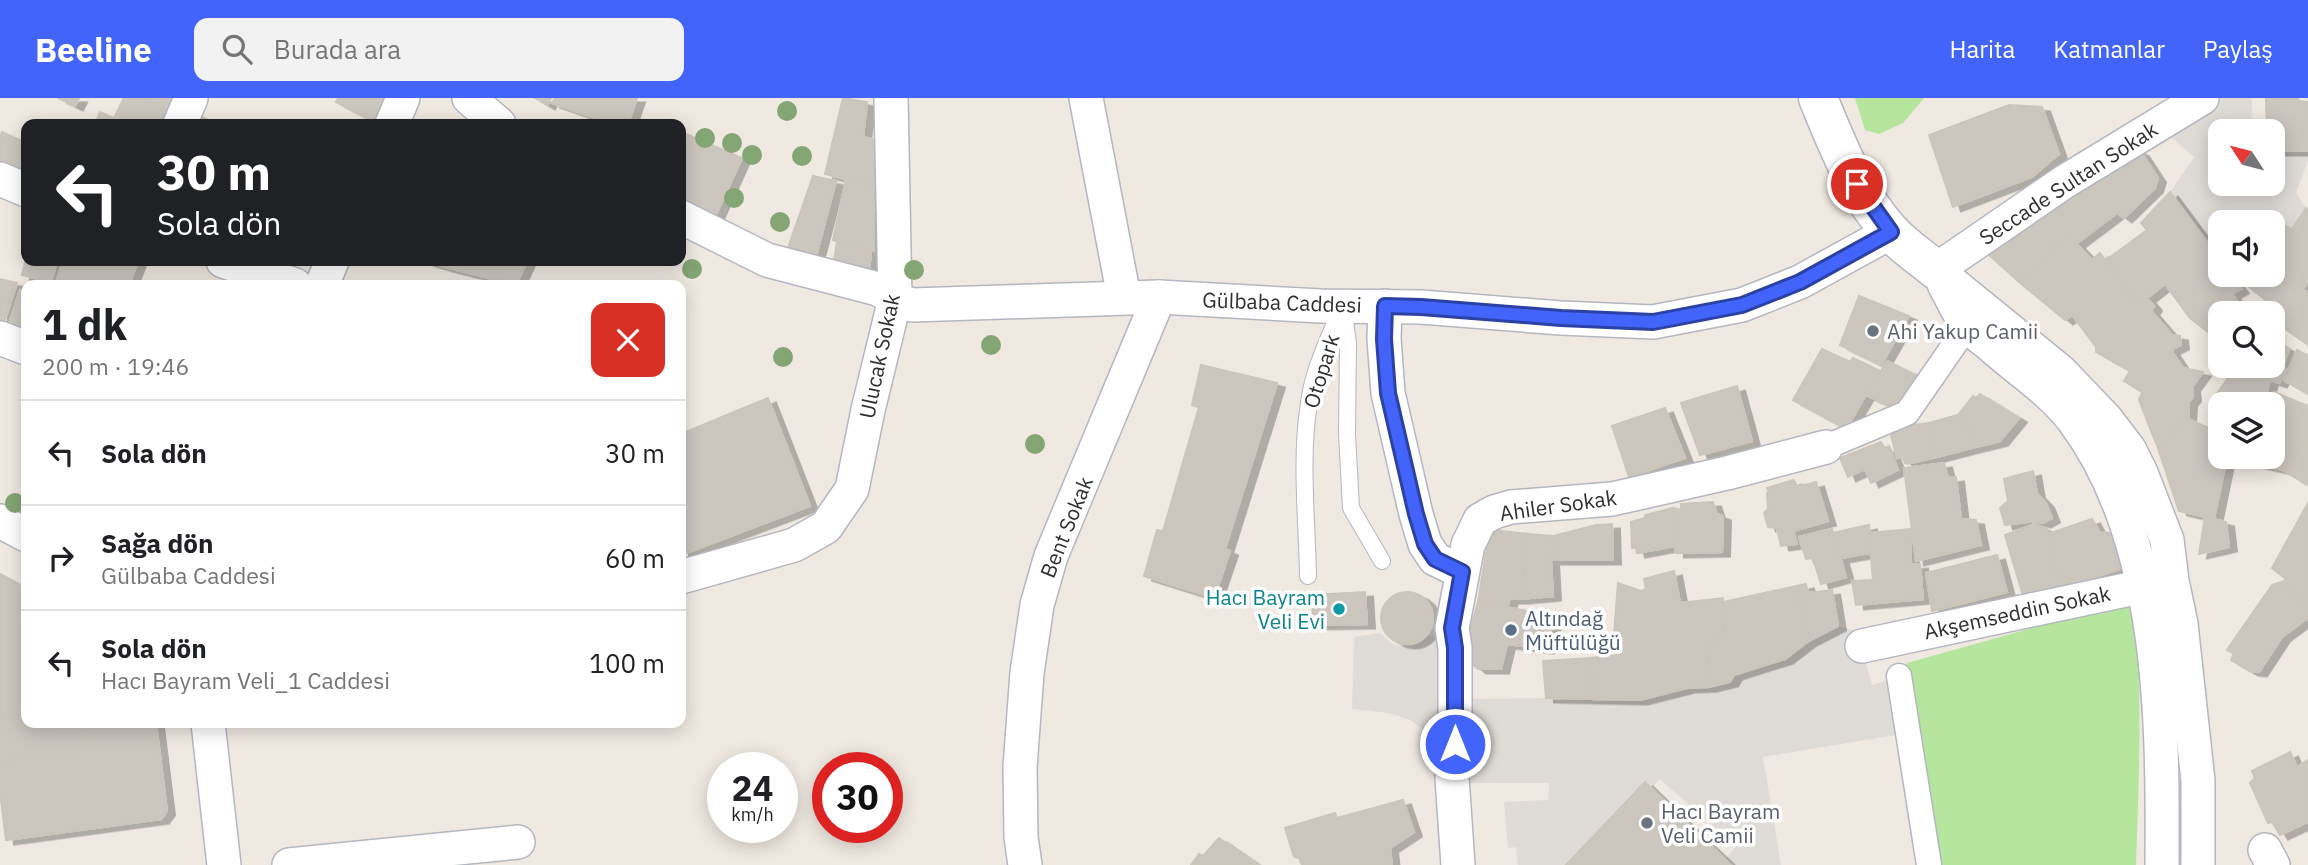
<!DOCTYPE html>
<html lang="tr">
<meta charset="utf-8">
<style>
:root{--surface:#fff;--page:#f2f2f2;--text:#202124;--muted:#757577;--line:#e0e0e0;--accent:#4264fb}
body{margin:0;font-family:"IBM Plex Sans",sans-serif;background:var(--page);color:var(--text);height:100vh;display:flex;flex-direction:column;font-size:26px;white-space:nowrap}
*{box-sizing:border-box;margin:0}
p{font-size:23px;color:var(--muted)}
.icon{flex:none;width:38px;height:38px;fill:none;stroke:currentColor;stroke-width:2;stroke-linecap:round;stroke-linejoin:round}
.map{position:relative;flex:1;overflow:hidden}
.panel{position:absolute;left:21px;top:182px;width:665px;height:448px;display:flex;flex-direction:column;background:var(--surface);border-radius:14px;box-shadow:0 4px 18px #0003}
.panel>*{flex:none}
.banner{position:absolute;left:21px;top:21px;width:665px;height:147px;border-radius:14px;box-shadow:0 4px 18px #0003;background:#202124;color:#fff;overflow:hidden}
.needle{width:46px;rotate:306deg}
.fabs{position:absolute;left:2208px;top:21px;display:grid;gap:14px}
.fabs a{display:grid;place-items:center;width:77px;height:77px;border-radius:14px;background:var(--surface);box-shadow:0 4px 18px #0003;font-size:35px}
.speed{position:absolute;left:707px;top:654px;display:flex;gap:14px;font-size:35px;font-weight:700;text-align:center}
.speed>*{display:grid;place-content:center;width:91px;height:91px;border-radius:50%;background:var(--surface);box-shadow:0 4px 18px #0003;line-height:1}
.speed small{font-size:18px;font-weight:400}
.speed .limit{border:10px solid #d22;background:#fff;color:#111}
.pin{position:absolute;display:grid;place-items:center;width:60px;height:60px;color:#fff;margin:-30px;border:4px solid #fff;border-radius:50%;box-shadow:0 2px 7px #0007}
.me{position:absolute;width:77px;margin:-38px;rotate:0deg;stroke-linejoin:round;filter:drop-shadow(0 0 5px #0008)}
.turn{display:flex;align-items:center;gap:24px;height:147px;padding:0 21px;font-size:32px}
.turn .icon{width:91px;height:91px;stroke-width:2.5}
.turn b{display:block;font-size:49px;line-height:60px}
.round{display:grid;place-items:center;flex:none;width:74px;height:74px;border-radius:14px;background:var(--page)}
.head{display:flex;align-items:center;justify-content:space-between;height:119px;padding:0 21px}
h1{font-size:42px;font-weight:700;line-height:52px}
ul{padding:0;list-style:none}
li{display:flex;align-items:center;gap:21px;height:105px;padding:0 21px;border-top:2px solid var(--line)}
li div{flex:1}
li b{display:block;font-size:26px}
li em{font-style:normal}
header{display:flex;align-items:center;gap:42px;box-sizing:border-box;height:98px;padding:0 35px;background:var(--accent);color:#fff}
header strong{font-size:33px}
nav{display:flex;gap:38px;margin-inline-start:auto;font-size:24px}
.search{width:490px;height:63px;background:var(--page);display:flex;align-items:center;gap:18px;box-sizing:border-box;padding:0 24px;border-radius:14px;color:var(--muted);font-size:26px}
.map>svg:first-child{display:block}
.green{fill:#b6e59e}
.plaza{fill:#dfdcd8}
.building{fill:#cbc7bf;stroke:#cbc5ba;stroke-width:2;filter:url(#shadow)}
.lines{fill:none;stroke-linecap:round;stroke-linejoin:round}
.service-casing{stroke:#b4b7c1;stroke-width:18}
.pedestrian-casing{stroke:#b4b7c1;stroke-width:27}
.minor-casing{stroke:#b4b7c1;stroke-width:36}
.tertiary-casing{stroke:#b4b7c1;stroke-width:41}
.service{stroke:#fff;stroke-width:16}
.pedestrian{stroke:#fff;stroke-width:24}
.minor{stroke:#fff;stroke-width:33}
.tertiary{stroke:#fff;stroke-width:38}
.tree{fill:#84a574}
.route-casing{stroke:#2b41a3;stroke-width:18}
.route{stroke:#4264fb;stroke-width:12}
.worship-dot{fill:#6b7280;stroke:#fff;stroke-width:2.5}
.culture-dot{fill:#0f9aa8;stroke:#fff;stroke-width:2.5}
.service-dot{fill:#5c6f8a;stroke:#fff;stroke-width:2.5}
.labels{text-anchor:middle;dominant-baseline:central;stroke-width:7;stroke-linejoin:round;paint-order:stroke}
.street-label{font-size:21px;fill:#2e2e2e;stroke:#fff}
.worship-label{font-size:21px;fill:#5b616d;stroke:#fff;text-anchor:start}
.culture-label{font-size:21px;fill:#0d838f;stroke:#fff;text-anchor:end}
.service-label{font-size:21px;fill:#4e5e75;stroke:#fff;text-anchor:start}
</style>
<header>
<strong>Beeline</strong>
<div class="search"><svg class="icon" aria-label="search" viewBox="0 0 24 24"><circle cx="10" cy="10" r="6"/><path d="M15 15l6 6"/></svg>Burada ara</div>
<nav><a>Harita</a><a>Katmanlar</a><a>Paylaş</a></nav>
</header>
<div class="map">
<svg width="2308" height="767" viewBox="0 0 2308 767">
<defs>
<filter id="shadow"><feDropShadow dx="8" dy="4.5" stdDeviation="0" flood-color="#0004"/></filter>
</defs>
<rect width="100%" height="100%" fill="#efe9e1"/>
<g class="green">
<path d="M 1855,0 L 1924,0 L 1903,25 L 1879,36 L 1865,32 Z"/>
<path d="M 2122,505 L 2136,516 C 2142,599 2139,683 2136,767 L 1938,767 L 1907,565 Z"/>
</g>
<g class="plaza">
<path d="M 2202,0 L 2251,0 L 2252,3 L 2252,33 L 2221,33 L 2221,86 L 2273,86 L 2273,53 L 2308,53 L 2308,62 L 2296,95 L 2306,110 L 2292,131 L 2284,128 L 2273,143 L 2273,124 L 2221,124 L 2221,163 L 2170,94 L 2194,59 L 2157,27 Z"/>
<path d="M 1838,528 L 1857,533 L 1872,587 L 1899,578 L 1896,637 L 1763,659 L 1781,767 L 1731,767 L 1725,761 L 1736,749 L 1660,681 L 1651,690 L 1645,685 L 1566,767 L 1518,767 L 1516,749 L 1508,750 L 1504,704 L 1548,702 L 1549,685 L 1468,685 L 1467,601 L 1546,600 L 1640,602 L 1687,590 L 1714,589 L 1730,584 L 1734,577 L 1785,561 L 1807,544 Z"/>
<path d="M 1380,535 L 1394,547 L 1407,549 L 1420,545 L 1429,537 L 1455,550 L 1443,649 L 1429,635 L 1410,622 L 1388,615 L 1352,611 L 1354,539 Z"/>
</g>
<g class="building">
<path d="M 58,0 L 79,0 L 75,8 Z"/>
<path d="M 124,0 L 142,0 L 175,15 L 170,26 L 95,26 L 100,14 L 114,20 Z"/>
<path d="M 142,0 L 163,0 L 160,8 Z"/>
<path d="M 163,0 L 180,0 L 173,13 L 160,8 Z"/>
<path d="M 338,0 L 385,0 L 373,23 L 336,4 Z"/>
<path d="M 535,0 L 551,0 L 547,7 Z"/>
<path d="M 555,0 L 637,0 L 628,26 L 612,26 L 552,5 Z"/>
<path d="M 843,0 L 867,4 L 863,39 L 880,43 L 874,88 L 825,76 Z"/>
<path d="M 2266,0 L 2298,0 L 2299,3 L 2308,4 L 2308,53 L 2273,53 L 2273,33 L 2267,33 Z"/>
<path d="M 2009,7 L 2042,9 L 2059,56 L 2032,79 L 1953,109 L 1929,37 Z"/>
<path d="M 202,19 L 216,26 L 201,26 Z"/>
<path d="M 2,34 L 26,45 L 26,81 L 0,72 L 0,39 Z"/>
<path d="M 681,34 L 742,60 L 715,119 L 681,103 Z"/>
<path d="M 2133,50 L 2141,54 L 2158,80 L 2155,90 L 2124,120 L 2117,115 L 2076,146 L 2069,138 L 2059,144 L 2033,174 L 2019,184 L 1987,155 Z"/>
<path d="M 813,78 L 836,83 L 815,162 L 787,153 Z"/>
<path d="M 846,82 L 874,88 L 874,153 L 833,142 Z"/>
<path d="M 2170,94 L 2221,163 L 2221,177 L 2230,177 L 2241,191 L 2232,196 L 2242,210 L 2235,215 L 2221,215 L 2221,225 L 2208,234 L 2190,220 L 2165,186 L 2147,200 L 2135,203 L 2105,163 L 2147,132 L 2141,125 Z"/>
<path d="M 2306,110 L 2308,112 L 2308,184 L 2284,216 L 2245,186 L 2251,177 L 2273,177 L 2273,143 L 2284,127 L 2292,131 Z"/>
<path d="M 2069,138 L 2092,162 L 2100,155 L 2135,203 L 2147,200 L 2154,208 L 2151,213 L 2172,237 L 2180,238 L 2181,247 L 2171,252 L 2183,270 L 2203,274 L 2192,289 L 2193,299 L 2189,304 L 2188,321 L 2184,319 L 2165,344 L 2157,347 L 2153,338 L 2139,302 L 2142,294 L 2124,283 L 2130,273 L 2096,254 L 2096,249 L 2072,217 L 2065,222 L 2019,184 L 2033,174 L 2059,144 Z"/>
<path d="M 837,144 L 871,152 L 869,176 L 833,168 Z"/>
<path d="M 26,161 L 57,163 L 51,184 L 22,177 Z"/>
<path d="M 63,163 L 138,163 L 129,187 L 70,187 L 56,185 Z"/>
<path d="M 425,163 L 447,163 L 445,169 Z"/>
<path d="M 447,163 L 527,163 L 516,187 L 445,169 Z"/>
<path d="M 0,181 L 17,185 L 3,228 L 0,227 Z"/>
<path d="M 20,192 L 26,194 L 26,234 L 8,229 Z"/>
<path d="M 2303,192 L 2308,195 L 2308,247 L 2277,225 Z"/>
<path d="M 1859,198 L 1909,218 L 1881,267 L 1840,247 Z"/>
<path d="M 2273,241 L 2289,252 L 2283,268 L 2286,272 L 2279,285 L 2270,282 L 2266,298 L 2262,306 L 2230,306 L 2215,298 L 2228,280 L 2231,282 L 2237,270 L 2231,268 L 2273,268 Z"/>
<path d="M 2221,243 L 2221,263 L 2214,260 Z"/>
<path d="M 1822,251 L 1850,264 L 1853,260 L 1880,273 L 1846,331 L 1793,302 Z"/>
<path d="M 2297,252 L 2308,258 L 2308,296 L 2284,282 Z"/>
<path d="M 1887,263 L 1922,280 L 1901,312 L 1866,297 Z"/>
<path d="M 1201,267 L 1277,285 L 1225,451 L 1230,453 L 1214,500 L 1144,478 L 1157,432 L 1163,433 L 1199,309 L 1192,307 Z"/>
<path d="M 1737,288 L 1752,343 L 1700,357 L 1681,305 Z"/>
<path d="M 2274,294 L 2308,308 L 2308,343 L 2283,372 L 2245,363 L 2247,359 L 2273,359 L 2273,306 L 2269,306 Z"/>
<path d="M 1980,296 L 2019,320 L 2000,343 L 1980,348 L 1958,317 L 1973,298 L 1976,300 Z"/>
<path d="M 768,300 L 810,408 L 681,457 L 681,336 Z"/>
<path d="M 1665,310 L 1685,360 L 1629,379 L 1612,328 Z"/>
<path d="M 1958,317 L 1980,348 L 1937,359 L 1929,325 Z"/>
<path d="M 2184,319 L 2215,333 L 2210,344 L 2221,349 L 2221,359 L 2227,359 L 2214,421 L 2179,413 L 2157,347 L 2165,344 Z"/>
<path d="M 1929,325 L 1937,359 L 1907,366 L 1901,359 L 1897,360 L 1891,338 L 1904,328 Z"/>
<path d="M 2308,343 L 2308,386 L 2307,387 L 2283,372 Z"/>
<path d="M 1881,344 L 1885,351 L 1889,348 L 1898,372 L 1871,385 L 1865,371 L 1848,379 L 1840,360 Z"/>
<path d="M 1944,365 L 1948,380 L 1956,379 L 1961,421 L 1976,422 L 1981,447 L 1916,463 L 1904,370 Z"/>
<path d="M 2033,373 L 2037,396 L 2046,405 L 2052,420 L 2043,425 L 2034,423 L 2005,427 L 2000,410 L 2008,403 L 2004,381 Z"/>
<path d="M 1794,382 L 1797,389 L 1816,384 L 1828,423 L 1793,433 L 1797,446 L 1781,448 L 1777,430 L 1768,429 L 1764,415 L 1768,411 L 1767,395 L 1769,394 L 1767,390 Z"/>
<path d="M 1713,404 L 1717,416 L 1723,418 L 1722,454 L 1676,455 L 1673,410 L 1681,412 L 1681,406 Z"/>
<path d="M 2308,405 L 2308,521 L 2306,521 L 2303,503 L 2287,490 L 2287,482 L 2272,470 Z"/>
<path d="M 1673,410 L 1676,448 L 1637,455 L 1636,450 L 1632,450 L 1631,424 L 1645,420 L 1645,417 Z"/>
<path d="M 2205,419 L 2226,424 L 2229,449 L 2199,456 Z"/>
<path d="M 2092,421 L 2100,435 L 2121,434 L 2126,469 L 2059,491 L 2048,436 Z"/>
<path d="M 1612,426 L 1613,462 L 1551,462 L 1553,438 L 1596,427 Z"/>
<path d="M 2035,426 L 2047,431 L 2059,491 L 2024,501 L 2005,437 Z"/>
<path d="M 1869,427 L 1870,455 L 1840,460 L 1832,435 Z"/>
<path d="M 1832,431 L 1846,479 L 1821,486 L 1813,460 L 1806,461 L 1799,439 Z"/>
<path d="M 1910,431 L 1911,467 L 1920,466 L 1923,501 L 1856,507 L 1852,483 L 1873,482 L 1869,435 Z"/>
<path d="M 1494,432 L 1528,436 L 1522,501 L 1510,501 L 1507,510 L 1478,504 L 1489,437 L 1492,437 Z"/>
<path d="M 1528,436 L 1553,438 L 1551,462 L 1553,498 L 1522,501 Z"/>
<path d="M 1997,457 L 2007,494 L 1932,513 L 1926,475 Z"/>
<path d="M 1674,473 L 1680,505 L 1723,500 L 1725,539 L 1708,544 L 1709,589 L 1687,590 L 1640,602 L 1592,601 L 1591,560 L 1617,557 L 1617,550 L 1613,549 L 1618,485 L 1641,493 L 1646,491 L 1644,481 Z"/>
<path d="M 0,476 L 26,490 L 26,523 L 0,508 Z"/>
<path d="M 2287,482 L 2287,490 L 2303,503 L 2306,521 L 2282,539 L 2259,574 L 2250,573 L 2231,562 L 2234,556 L 2227,552 L 2272,487 Z"/>
<path d="M 1806,486 L 1808,495 L 1798,496 L 1807,544 L 1785,561 L 1734,577 L 1730,584 L 1709,589 L 1708,544 L 1725,539 L 1723,504 Z"/>
<path d="M 1832,492 L 1838,528 L 1807,544 L 1798,496 Z"/>
<circle cx="1407" cy="520" r="26"/>
<path d="M 1365,494 L 1367,526 L 1312,527 L 1313,497 Z"/>
<path d="M 1478,504 L 1555,518 L 1546,551 L 1507,546 L 1501,571 L 1478,571 L 1463,558 Z"/>
<path d="M 0,508 L 26,523 L 26,625 L 80,625 L 83,653 L 0,664 Z"/>
<path d="M 1591,560 L 1592,601 L 1546,600 L 1543,563 Z"/>
<path d="M 80,625 L 156,625 L 167,713 L 161,721 L 6,742 L 0,694 L 0,664 L 83,653 Z"/>
<path d="M 2290,654 L 2297,669 L 2308,662 L 2308,724 L 2280,737 L 2272,724 L 2268,725 L 2250,685 L 2255,680 L 2252,673 Z"/>
<path d="M 1645,684 L 1651,690 L 1731,767 L 1566,767 Z"/>
<path d="M 1403,702 L 1414,734 L 1390,750 L 1392,767 L 1302,767 L 1299,760 L 1294,759 L 1285,730 L 1335,715 L 1337,720 Z"/>
<path d="M 1219,740 L 1258,767 L 1191,767 L 1199,756 L 1203,758 Z"/>
</g>
<g class="lines">
<g class="service-casing">
<g id="service">
<path d="M 1343,209 L 1348,245 L 1347,336 L 1351,410 L 1382,463"/>
<path d="M 1308,478 C 1307,421 1300,361 1309,305 C 1313,271 1330,239 1342,208"/>
</g>
</g>
<g class="pedestrian-casing">
<g id="pedestrian">
<path d="M 1826,349 L 1907,315 L 1968,227"/>
<path d="M 1899,578 L 1929,767"/>
</g>
</g>
<g class="minor-casing">
<g id="minor">
<path d="M 469,0 L 499,26"/>
<path d="M 1086,0 L 1124,199"/>
<path d="M 180,26 L 191,0"/>
<path d="M 392,26 L 403,0"/>
<path d="M 0,81 L 26,92"/>
<path d="M 681,119 L 767,162 L 878,191 L 895,201 L 912,207 L 1159,199 L 1321,208 L 1421,209 L 1561,220 L 1653,224 L 1742,207 L 1800,184 L 1891,134"/>
<path d="M 223,163 L 295,187"/>
<path d="M 1936,172 L 2060,273 L 2106,321 L 2129,351 L 2141,375 L 2167,442 L 2172,483 L 2181,526 L 2198,683 L 2198,767"/>
<path d="M 1936,172 L 2064,84 L 2202,0"/>
<path d="M 1944,186 C 1952,200 1958,216 1968,228 C 1973,234 1981,240 1988,245 C 2016,271 2051,292 2074,323 C 2163,443 2163,623 2162,767"/>
<path d="M 322,187 L 332,163"/>
<path d="M 1385,208 L 1384,241 L 1388,295 L 1416,416 L 1425,446 L 1435,461 L 1462,474"/>
<path d="M 0,240 L 26,250"/>
<path d="M 0,423 L 26,437"/>
<path d="M 681,479 L 794,447 L 826,429 L 852,391 L 868,312 L 895,201 L 891,0"/>
<path d="M 1862,548 L 2163,484"/>
<path d="M 208,625 L 224,767"/>
<path d="M 2265,752 L 2273,767"/>
<path d="M 289,767 L 518,744"/>
<path d="M 1025,767 L 1021,739 L 1020,669 L 1027,575 L 1037,507 L 1051,458 L 1159,199"/>
<path d="M 1458,767 L 1452,680 L 1455,646 L 1455,550 L 1452,530 L 1468,447 L 1480,422 L 1494,414 L 1511,409 L 1612,401 L 1727,375 L 1826,349"/>
</g>
</g>
<g class="tertiary-casing">
<path id="tertiary" d="M 1818,0 C 1837,46 1856,96 1890,133 C 1903,148 1921,159 1936,172"/>
</g>
<use href="#service" class="service"/>
<use href="#pedestrian" class="pedestrian"/>
<use href="#minor" class="minor"/>
<use href="#tertiary" class="tertiary"/>
</g>
<g class="tree">
<circle cx="787" cy="13" r="10"/>
<circle cx="705" cy="40" r="10"/>
<circle cx="732" cy="45" r="10"/>
<circle cx="752" cy="57" r="10"/>
<circle cx="802" cy="58" r="10"/>
<circle cx="734" cy="100" r="10"/>
<circle cx="780" cy="124" r="10"/>
<circle cx="692" cy="171" r="10"/>
<circle cx="914" cy="172" r="10"/>
<circle cx="991" cy="247" r="10"/>
<circle cx="783" cy="259" r="10"/>
<circle cx="1035" cy="346" r="10"/>
<circle cx="15" cy="405" r="10"/>
</g>
<g class="lines">
<g class="route-casing">
<path id="route" d="M 1455,646 L 1455,550 L 1452,530 L 1462,474 L 1435,461 L 1425,446 L 1416,416 L 1388,295 L 1384,241 L 1385,208 L 1421,209 L 1561,220 L 1653,224 L 1742,207 L 1800,184 L 1891,134 L 1857,86"/>
</g>
<use href="#route" class="route"/>
</g>
<g class="worship-dot">
<circle cx="1873" cy="233" r="7"/>
<circle cx="1647" cy="725" r="7"/>
</g>
<circle class="culture-dot" cx="1339" cy="511" r="7"/>
<circle class="service-dot" cx="1511" cy="532" r="7"/>
<g class="labels">
<g class="street-label">
<text transform="translate(2068 85) rotate(-33)">Seccade Sultan Sokak</text>
<text transform="translate(1282 204) rotate(2)">Gülbaba Caddesi</text>
<text transform="translate(879 258) rotate(-78)">Ulucak Sokak</text>
<text transform="translate(1321 273) rotate(-73)">Otopark</text>
<text transform="translate(1558 407) rotate(-8)">Ahiler Sokak</text>
<text transform="translate(1066 429) rotate(-68)">Bent Sokak</text>
<text transform="translate(2017 514) rotate(-12)">Akşemseddin Sokak</text>
</g>
<g class="worship-label">
<text x="1887" y="233">Ahi Yakup Camii</text>
<text x="1661" y="713">Hacı Bayram<tspan x="1661" dy="24">Veli Camii</tspan></text>
</g>
<g class="culture-label">
<text x="1325" y="499">Hacı Bayram<tspan x="1325" dy="24">Veli Evi</tspan></text>
</g>
<g class="service-label">
<text x="1525" y="520">Altındağ<tspan x="1525" dy="24">Müftülüğü</tspan></text>
</g>
</g>
</svg>
<div class="fabs">
<a><svg class="needle" viewBox="-14 -14 28 28"><path d="M0-13l5 13h-10z" fill="#e53935"/><path d="M0 13l5-13h-10z" fill="#757577"/></svg></a>
<a><svg class="icon" aria-label="sound" viewBox="0 0 24 24"><path d="M4 9h4l5-4v14l-5-4H4zM17 9q2 3 0 6"/></svg></a>
<a><svg class="icon" aria-label="search" viewBox="0 0 24 24"><circle cx="10" cy="10" r="6"/><path d="M15 15l6 6"/></svg></a>
<a><svg class="icon" aria-label="layers" viewBox="0 0 24 24"><path d="M12 4l9 5-9 5-9-5zM3 14l9 5 9-5"/></svg></a>
</div>
<div class="speed"><div>24<small>km/h</small></div><div class="limit">30</div></div>
<div class="pin" style="left:1857px;top:86px;background:#d93025"><svg class="icon" aria-label="arrive" viewBox="0 0 24 24"><path d="M6 21V4h12l-3 4 3 4H6"/></svg></div>
<svg class="me" style="left:1455px;top:646px" viewBox="-20 -20 40 40"><circle r="17" fill="#4264fb" stroke="#fff" stroke-width="3"/><path d="M0-11L8 9 0 5-8 9z" fill="#fff"/></svg>
<div class="banner">
<div class="turn"><svg class="icon" aria-label="left" viewBox="0 0 24 24"><path d="M17 20v-9H6M10 6l-5 5 5 5"/></svg><div><b>30 m</b>Sola dön</div></div>
</div>
<section class="panel">
<div class="head"><div><h1>1 dk</h1><p>200 m · 19:46</p></div><a class="round" style="background:#d93025;color:#fff"><svg class="icon" aria-label="close" viewBox="0 0 24 24"><path d="M6 6l12 12M18 6L6 18"/></svg></a></div>
<ul>
<li><svg class="icon" aria-label="left" viewBox="0 0 24 24"><path d="M17 20v-9H6M10 6l-5 5 5 5"/></svg><div><b>Sola dön</b></div><em>30 m</em></li>
<li><svg class="icon" aria-label="right" viewBox="0 0 24 24"><path d="M7 20v-9h11M14 6l5 5-5 5"/></svg><div><b>Sağa dön</b><p>Gülbaba Caddesi</p></div><em>60 m</em></li>
<li><svg class="icon" aria-label="left" viewBox="0 0 24 24"><path d="M17 20v-9H6M10 6l-5 5 5 5"/></svg><div><b>Sola dön</b><p>Hacı Bayram Veli_1 Caddesi</p></div><em>100 m</em></li>
</ul>
</section>
</div>
